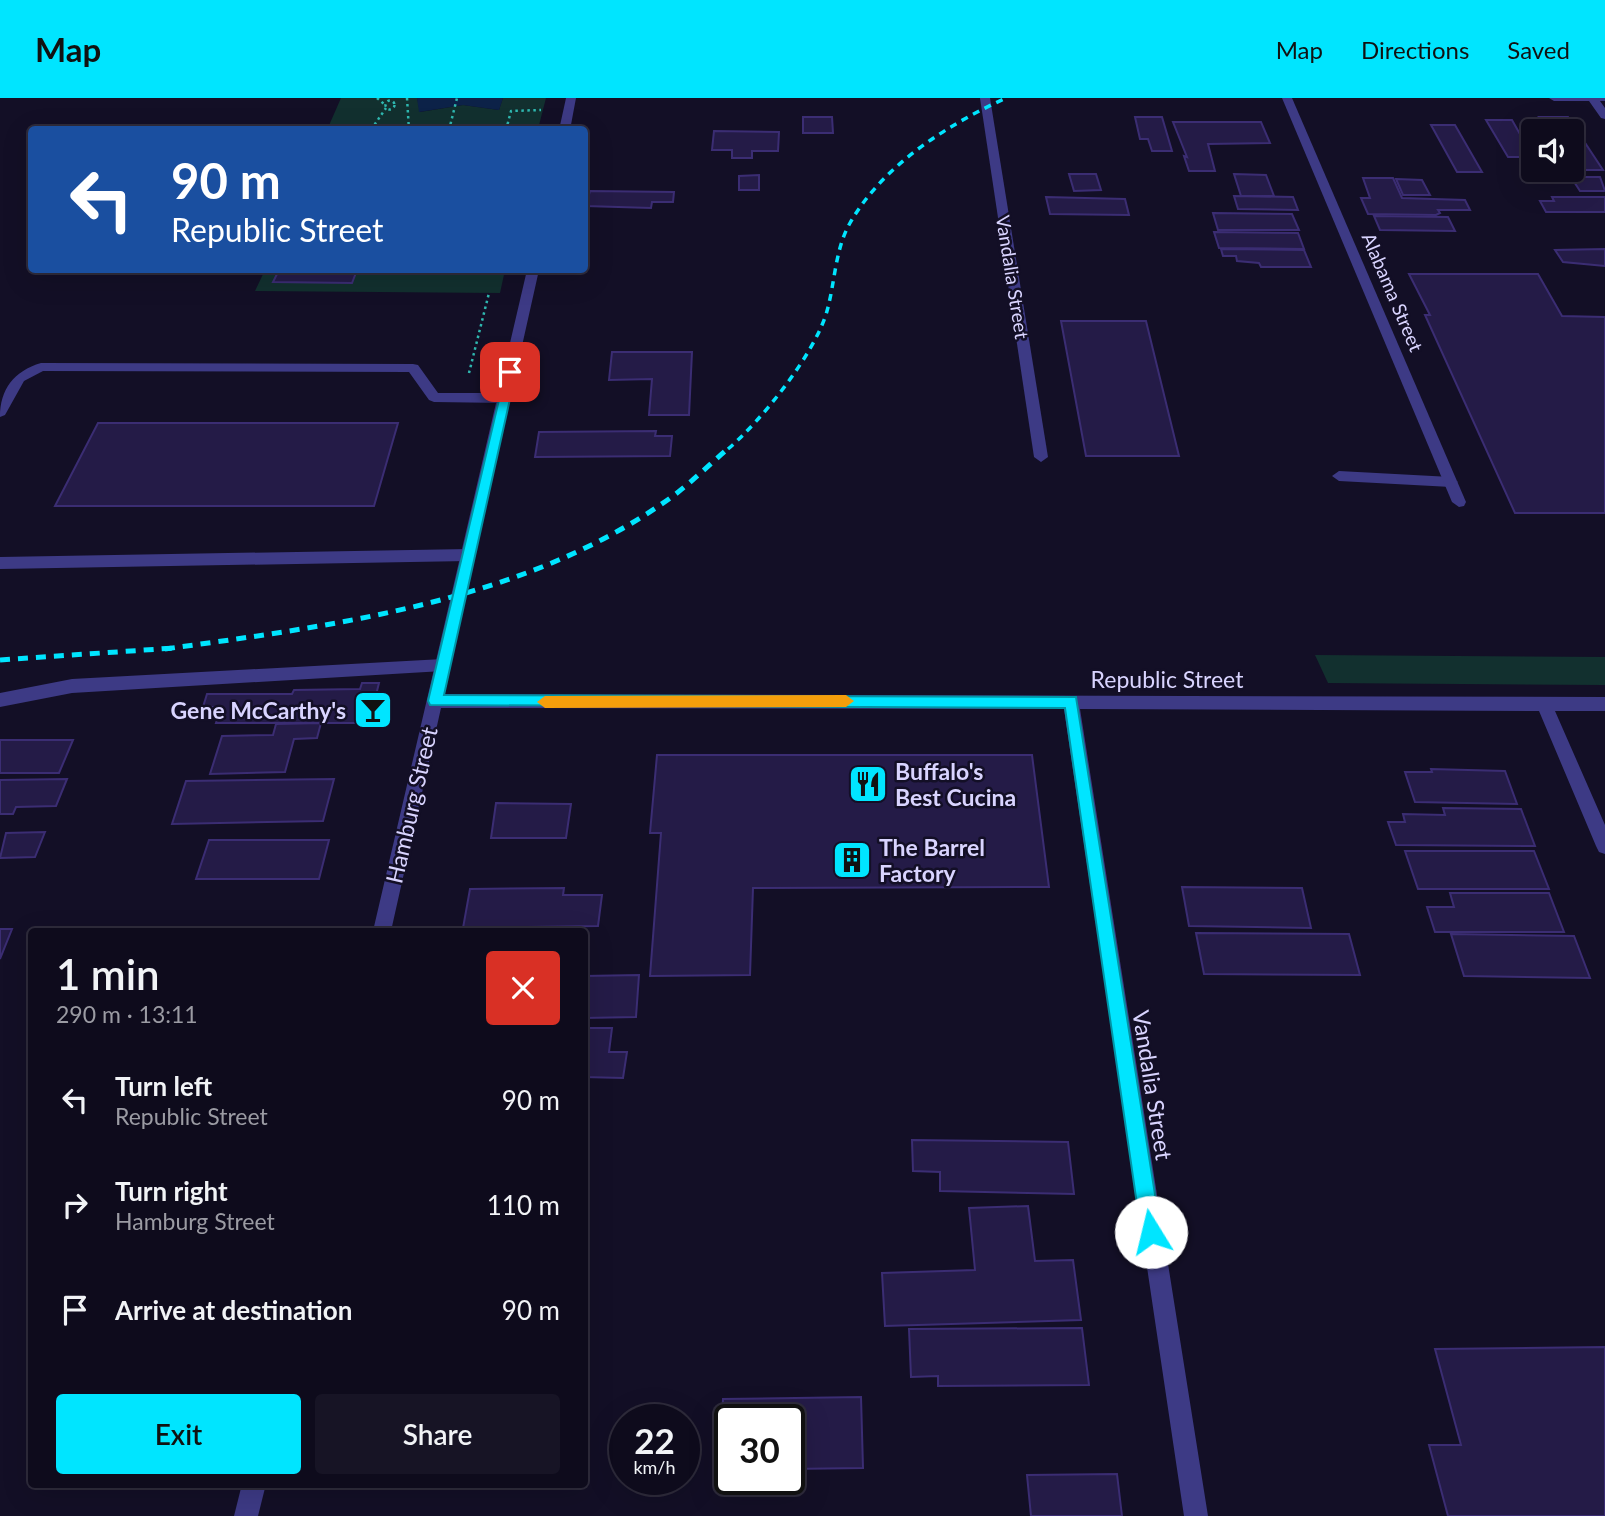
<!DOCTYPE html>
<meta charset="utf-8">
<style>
:root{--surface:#0e0b1c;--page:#171425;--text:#f1f3f6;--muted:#9b9ba3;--line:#2e2b3b;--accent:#00e5ff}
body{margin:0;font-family:Lato,sans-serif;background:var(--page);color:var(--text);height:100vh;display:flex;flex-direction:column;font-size:26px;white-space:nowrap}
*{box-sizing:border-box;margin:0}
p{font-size:23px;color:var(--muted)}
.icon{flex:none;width:38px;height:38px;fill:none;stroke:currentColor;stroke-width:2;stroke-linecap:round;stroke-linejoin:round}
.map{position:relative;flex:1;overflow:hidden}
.details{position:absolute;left:28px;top:830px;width:560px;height:560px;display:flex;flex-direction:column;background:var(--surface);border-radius:7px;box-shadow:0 7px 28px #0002,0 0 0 2px var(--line)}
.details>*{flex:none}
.banner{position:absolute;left:28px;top:28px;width:560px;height:147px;border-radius:7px;box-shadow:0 7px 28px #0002,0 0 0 2px var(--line);background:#1a4fa0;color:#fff;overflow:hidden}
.fabs{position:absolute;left:1521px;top:21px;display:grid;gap:14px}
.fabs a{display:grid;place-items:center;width:63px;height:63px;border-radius:7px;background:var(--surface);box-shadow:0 7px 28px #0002,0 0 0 2px var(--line);font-size:35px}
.speed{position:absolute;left:609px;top:1306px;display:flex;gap:14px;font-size:35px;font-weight:700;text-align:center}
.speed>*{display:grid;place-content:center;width:91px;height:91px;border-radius:50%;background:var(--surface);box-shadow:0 7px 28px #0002,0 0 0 2px var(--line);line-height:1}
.speed small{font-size:18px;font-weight:400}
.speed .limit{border:4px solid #111;border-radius:10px;background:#fff;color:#111}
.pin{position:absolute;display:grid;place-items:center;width:60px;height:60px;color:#fff;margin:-30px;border-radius:14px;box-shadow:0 4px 10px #0006}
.me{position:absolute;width:77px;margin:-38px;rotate:351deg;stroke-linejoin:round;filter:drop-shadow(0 0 5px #0008)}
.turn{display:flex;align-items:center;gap:24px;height:147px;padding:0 28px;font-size:32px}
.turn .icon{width:91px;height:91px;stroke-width:2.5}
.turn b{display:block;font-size:49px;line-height:60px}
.round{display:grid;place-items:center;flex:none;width:74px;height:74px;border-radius:7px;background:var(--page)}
.head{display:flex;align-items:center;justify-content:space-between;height:119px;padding:0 28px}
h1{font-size:42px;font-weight:600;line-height:52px}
.primary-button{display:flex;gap:14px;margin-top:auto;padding:14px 28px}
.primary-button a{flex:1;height:80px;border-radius:7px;background:var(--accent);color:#111;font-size:28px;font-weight:600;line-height:80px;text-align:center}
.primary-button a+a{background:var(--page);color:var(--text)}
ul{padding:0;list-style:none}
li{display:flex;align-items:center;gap:21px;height:105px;padding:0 28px}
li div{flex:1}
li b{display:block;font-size:26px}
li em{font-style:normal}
header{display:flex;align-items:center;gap:42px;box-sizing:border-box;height:98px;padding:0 35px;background:var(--accent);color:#111}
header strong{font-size:33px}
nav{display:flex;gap:38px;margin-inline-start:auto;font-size:24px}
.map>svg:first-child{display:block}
.green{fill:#12302f}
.water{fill:#0c2248}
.building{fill:#241b47;stroke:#3b2d73;stroke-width:2}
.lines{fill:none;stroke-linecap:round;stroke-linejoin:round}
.path{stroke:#2fb8b0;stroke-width:2.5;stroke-dasharray:2.5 3.5;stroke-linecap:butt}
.lane{fill:#3d3a85;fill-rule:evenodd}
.street{fill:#3d3a85;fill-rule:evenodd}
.rail-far1{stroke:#00e5ff;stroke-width:3.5;stroke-dasharray:7 6;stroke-linecap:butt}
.rail{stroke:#00e5ff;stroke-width:5;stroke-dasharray:10 8;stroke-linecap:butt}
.route{fill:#00e5ff;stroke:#0095a6;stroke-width:2}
.slow{fill:#f59e0b}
.labels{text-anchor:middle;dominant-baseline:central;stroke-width:5;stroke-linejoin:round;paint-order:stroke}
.far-street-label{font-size:19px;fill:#d9d4ff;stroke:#130f26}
.street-label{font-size:23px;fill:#d9d4ff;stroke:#130f26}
.poi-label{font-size:23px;font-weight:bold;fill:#d9d4ff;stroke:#130f26;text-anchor:start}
</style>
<header>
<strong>Map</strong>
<nav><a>Map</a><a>Directions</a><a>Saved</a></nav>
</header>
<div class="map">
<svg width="1605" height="1418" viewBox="0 0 1605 1418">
<rect width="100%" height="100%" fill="#130f26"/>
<g class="green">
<path d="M 341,0 L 417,0 L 420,14 L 463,7 L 499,12 L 503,0 L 546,0 L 538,31 L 327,32 Z"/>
<path d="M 265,172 L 505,172 L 500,195 L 255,193 Z"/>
<path d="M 1315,557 L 1605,559 L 1605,587 L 1328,585 Z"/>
</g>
<path class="water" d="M 417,0 L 503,0 L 499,12 L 463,7 L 419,14 Z"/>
<g class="building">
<path d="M 803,19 L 832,19 L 833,35 L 803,35 Z"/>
<path d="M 1135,19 L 1162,19 L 1172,53 L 1152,53 L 1148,41 L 1140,41 Z"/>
<path d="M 1539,19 L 1568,19 L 1603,72 L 1572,72 L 1572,33 L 1548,33 Z"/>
<path d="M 1486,22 L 1512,22 L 1533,59 L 1508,59 Z"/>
<path d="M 1173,24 L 1261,24 L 1270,45 L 1208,46 L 1215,73 L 1189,73 L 1184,58 L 1187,59 Z"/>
<path d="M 1431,27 L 1455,27 L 1482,74 L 1457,74 Z"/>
<path d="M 714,33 L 779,34 L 778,53 L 752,53 L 752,60 L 732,60 L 732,52 L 712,52 Z"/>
<path d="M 1069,76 L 1096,76 L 1101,92 L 1074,93 Z"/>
<path d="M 1234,76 L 1266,77 L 1274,98 L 1241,98 Z"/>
<path d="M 759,77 L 759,92 L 739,92 L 739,78 Z"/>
<path d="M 1571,79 L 1600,79 L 1605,93 L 1580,93 Z"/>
<path d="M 1363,80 L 1393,80 L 1402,100 L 1465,102 L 1470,112 L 1438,112 L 1440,115 L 1436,117 L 1368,116 L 1361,100 L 1370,100 Z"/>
<path d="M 1396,81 L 1422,82 L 1430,97 L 1403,97 Z"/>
<path d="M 590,93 L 674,94 L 673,104 L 652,104 L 651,110 L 586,108 Z"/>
<path d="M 1234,98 L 1293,99 L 1298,112 L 1238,111 Z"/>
<path d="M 1046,99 L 1125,101 L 1129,117 L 1050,116 Z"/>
<path d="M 1552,99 L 1605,99 L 1605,114 L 1546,114 L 1540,103 L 1554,103 Z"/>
<path d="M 1213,115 L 1292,116 L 1299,132 L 1218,132 Z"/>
<path d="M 1374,118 L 1448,119 L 1455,133 L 1380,132 Z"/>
<path d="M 1214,134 L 1298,135 L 1304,151 L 1219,150 Z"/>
<path d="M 1221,151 L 1304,152 L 1311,169 L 1261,169 L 1259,165 L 1237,163 L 1236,158 L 1223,158 Z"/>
<path d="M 1605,151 L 1605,168 L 1563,164 L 1555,152 Z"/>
<path d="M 279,172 L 357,172 L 352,185 L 273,184 Z"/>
<path d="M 1409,176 L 1538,176 L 1562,218 L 1605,219 L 1605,415 L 1515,415 L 1425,217 L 1430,217 Z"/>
<path d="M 1061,223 L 1146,223 L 1179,358 L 1086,358 Z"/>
<path d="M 612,254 L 692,254 L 689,317 L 649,317 L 652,281 L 609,282 Z"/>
<path d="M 98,325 L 398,325 L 374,408 L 55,408 Z"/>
<path d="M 656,333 L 655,338 L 672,338 L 670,358 L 535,359 L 539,334 Z"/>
<path d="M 362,585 L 379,585 L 369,625 L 216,625 L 222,609 L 203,609 L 207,596 L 292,596 L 294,592 L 360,591 Z"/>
<path d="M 321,625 L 317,640 L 294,641 L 285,674 L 210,676 L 222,638 L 273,637 L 276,626 Z"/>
<path d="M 0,642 L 73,642 L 59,675 L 0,675 Z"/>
<path d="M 657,657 L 1032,657 L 1049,789 L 753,790 L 750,877 L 650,878 L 661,735 L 650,735 Z"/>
<path d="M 1431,671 L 1505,673 L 1517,706 L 1415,704 L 1405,674 L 1432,674 Z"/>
<path d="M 67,681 L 56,708 L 16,709 L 13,716 L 0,716 L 0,682 Z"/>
<path d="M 334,681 L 323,723 L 172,726 L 186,683 Z"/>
<path d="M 496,705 L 571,706 L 566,740 L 491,740 Z"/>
<path d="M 1443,710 L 1521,711 L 1535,748 L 1396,747 L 1388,724 L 1405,724 L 1403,716 L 1445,717 Z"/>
<path d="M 45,734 L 35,759 L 0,760 L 6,735 Z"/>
<path d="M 209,742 L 329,742 L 319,781 L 196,781 Z"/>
<path d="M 1405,753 L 1534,753 L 1549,791 L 1418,791 Z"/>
<path d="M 1182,789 L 1302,790 L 1311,830 L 1189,828 Z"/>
<path d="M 564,790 L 563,797 L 602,797 L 598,828 L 463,830 L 470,791 Z"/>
<path d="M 1450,795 L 1549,795 L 1564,834 L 1435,834 L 1427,809 L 1454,809 Z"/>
<path d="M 144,830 L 297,831 L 142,833 Z"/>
<path d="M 0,831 L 12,831 L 0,861 Z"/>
<path d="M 1196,835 L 1349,836 L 1360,877 L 1204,876 Z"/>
<path d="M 1451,836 L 1574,838 L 1590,880 L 1464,878 Z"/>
<path d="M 639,877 L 636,919 L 584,920 L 584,878 Z"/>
<path d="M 584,930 L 612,930 L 609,954 L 627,954 L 623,980 L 584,979 Z"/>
<path d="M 912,1042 L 1068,1044 L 1074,1096 L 940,1093 L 940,1074 L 913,1073 Z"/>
<path d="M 1028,1108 L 1035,1163 L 1073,1162 L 1081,1222 L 885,1228 L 882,1175 L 975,1172 L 969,1110 Z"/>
<path d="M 1082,1230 L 1089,1287 L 938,1288 L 938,1278 L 911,1279 L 909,1231 Z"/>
<path d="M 1605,1249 L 1605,1418 L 1448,1418 L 1429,1347 L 1461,1347 L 1435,1251 Z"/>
<path d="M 861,1299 L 863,1370 L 789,1371 L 789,1321 L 730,1321 L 730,1348 L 721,1348 L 723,1301 Z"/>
<path d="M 1117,1376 L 1122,1418 L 1031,1418 L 1027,1377 Z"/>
</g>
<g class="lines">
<g class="path">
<path d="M 377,0 L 384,6"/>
<path d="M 407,0 L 409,32"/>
<circle cx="390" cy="7" r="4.5"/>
<path d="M 378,32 L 375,26 L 386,10"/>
<path d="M 449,32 L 457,0"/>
<path d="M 506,32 L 511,13 L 541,12"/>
<path d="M 373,172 L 376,173"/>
<path d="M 469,275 L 489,195"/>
</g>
<g class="lane">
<path d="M 41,265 L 413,266 L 418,267 L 438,295 L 505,295 L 512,300 L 505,305 L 434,304 L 429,302 L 409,274 L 43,273 L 24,283 L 5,317 L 0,319 C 0,291 14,273 41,265 Z"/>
<path d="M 1339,373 L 1451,379 L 1458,384 L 1451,389 L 1339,383 L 1332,378 Z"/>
<path d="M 468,451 L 476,457 L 468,463 L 0,471 L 0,459 Z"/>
<path d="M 443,561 L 451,567 L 443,573 L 72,595 L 0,609 L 0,595 L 72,581 Z"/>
</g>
<g class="street">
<path d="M 566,0 L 576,0 L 570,32 L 559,32 Z"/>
<path d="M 980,0 L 990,0 L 1048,359 L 1041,364 L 1034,359 Z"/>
<path d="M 1282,0 L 1292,0 L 1466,404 L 1464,408 L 1459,409 L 1452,404 Z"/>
<path d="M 1549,0 L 1605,0 L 1605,3 L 1600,3 L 1605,10 L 1605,21 L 1601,20 L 1589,3 L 1554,3 Z"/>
<path d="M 527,172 L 539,172 L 444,596 L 1605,599 L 1605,613 L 1555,613 L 1605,727 L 1605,756 L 1599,754 L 1596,748 L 1539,613 L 1080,611 L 1208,1418 L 1184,1418 L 1064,611 L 441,610 L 391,833 L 373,833 Z"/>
<path d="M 242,1386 L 266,1386 L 258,1418 L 234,1418 Z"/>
</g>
<path class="rail-far1" d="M 728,351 C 761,323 815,256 827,213 C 835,185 835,151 850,125 C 883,67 947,27 1006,0"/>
<g class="rail">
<path d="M 165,551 C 338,527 528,503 673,398 C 693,383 711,365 730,349"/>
<path d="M 0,562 L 174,550"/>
</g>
</g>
<path class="route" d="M 506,272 L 516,274 L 444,597 L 1076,599 L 1161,1134 L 1158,1141 L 1151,1143 L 1144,1141 L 1141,1134 L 1065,610 L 430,607 L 428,603 Z"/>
<path class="slow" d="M 846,597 L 854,603 L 846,609 L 545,610 L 537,604 L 545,598 Z"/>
<defs>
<g id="bar-square" transform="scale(2.0125)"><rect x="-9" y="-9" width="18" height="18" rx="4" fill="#00e5ff" stroke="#130f26"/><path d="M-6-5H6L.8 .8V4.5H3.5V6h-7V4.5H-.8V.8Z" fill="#111"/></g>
<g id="restaurant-square" transform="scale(2.0125)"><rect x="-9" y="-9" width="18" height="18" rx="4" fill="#00e5ff" stroke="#130f26"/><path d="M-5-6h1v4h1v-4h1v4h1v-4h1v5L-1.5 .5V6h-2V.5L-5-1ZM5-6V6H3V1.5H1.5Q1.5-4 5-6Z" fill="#111"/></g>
<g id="building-square" transform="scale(2.0125)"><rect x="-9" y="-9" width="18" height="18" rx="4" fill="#00e5ff" stroke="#130f26"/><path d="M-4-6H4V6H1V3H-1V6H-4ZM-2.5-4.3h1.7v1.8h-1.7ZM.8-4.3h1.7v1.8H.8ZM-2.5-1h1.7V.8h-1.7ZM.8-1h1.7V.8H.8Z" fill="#111"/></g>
</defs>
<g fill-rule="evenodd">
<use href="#bar-square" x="373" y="612"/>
<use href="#restaurant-square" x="868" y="686"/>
<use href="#building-square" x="852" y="762"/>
</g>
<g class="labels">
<g class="far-street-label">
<text transform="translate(1013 179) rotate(81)">Vandalia Street</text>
<text transform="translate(1393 194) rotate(67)">Alabama Street</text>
</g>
<g class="street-label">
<text x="1167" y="581">Republic Street</text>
<text transform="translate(411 707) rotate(-77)">Hamburg Street</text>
<text transform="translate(1153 987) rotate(81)">Vandalia Street</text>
</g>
<g class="poi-label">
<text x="346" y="612" text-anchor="end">Gene McCarthy's</text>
<text x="895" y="673">Buffalo's<tspan x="895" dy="26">Best Cucina</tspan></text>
<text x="879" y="749">The Barrel<tspan x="879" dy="26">Factory</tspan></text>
</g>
</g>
</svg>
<div class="fabs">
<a><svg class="icon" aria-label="sound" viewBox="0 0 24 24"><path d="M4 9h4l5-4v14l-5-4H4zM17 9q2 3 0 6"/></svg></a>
</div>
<div class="speed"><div>22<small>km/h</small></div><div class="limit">30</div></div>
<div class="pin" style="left:510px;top:274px;background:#d93025"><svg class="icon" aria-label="arrive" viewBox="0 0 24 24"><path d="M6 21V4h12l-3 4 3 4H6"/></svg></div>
<svg class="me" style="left:1151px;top:1134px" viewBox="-20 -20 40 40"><circle r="19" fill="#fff"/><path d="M0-13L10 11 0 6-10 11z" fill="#00e5ff"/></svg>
<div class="banner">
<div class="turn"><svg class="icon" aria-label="left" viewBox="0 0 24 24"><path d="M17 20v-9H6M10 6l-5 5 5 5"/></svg><div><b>90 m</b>Republic Street</div></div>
</div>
<section class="details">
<div class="head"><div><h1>1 min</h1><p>290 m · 13:11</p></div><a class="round" style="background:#d93025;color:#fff"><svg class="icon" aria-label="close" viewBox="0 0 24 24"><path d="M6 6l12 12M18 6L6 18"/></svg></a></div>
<ul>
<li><svg class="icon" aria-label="left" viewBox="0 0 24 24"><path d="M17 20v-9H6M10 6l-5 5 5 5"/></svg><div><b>Turn left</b><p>Republic Street</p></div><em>90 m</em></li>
<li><svg class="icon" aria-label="right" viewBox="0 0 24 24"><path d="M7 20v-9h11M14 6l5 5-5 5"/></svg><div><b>Turn right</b><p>Hamburg Street</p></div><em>110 m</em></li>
<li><svg class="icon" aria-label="arrive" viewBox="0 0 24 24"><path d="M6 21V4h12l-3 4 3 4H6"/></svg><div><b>Arrive at destination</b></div><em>90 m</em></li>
</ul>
<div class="primary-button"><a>Exit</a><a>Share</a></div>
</section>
</div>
